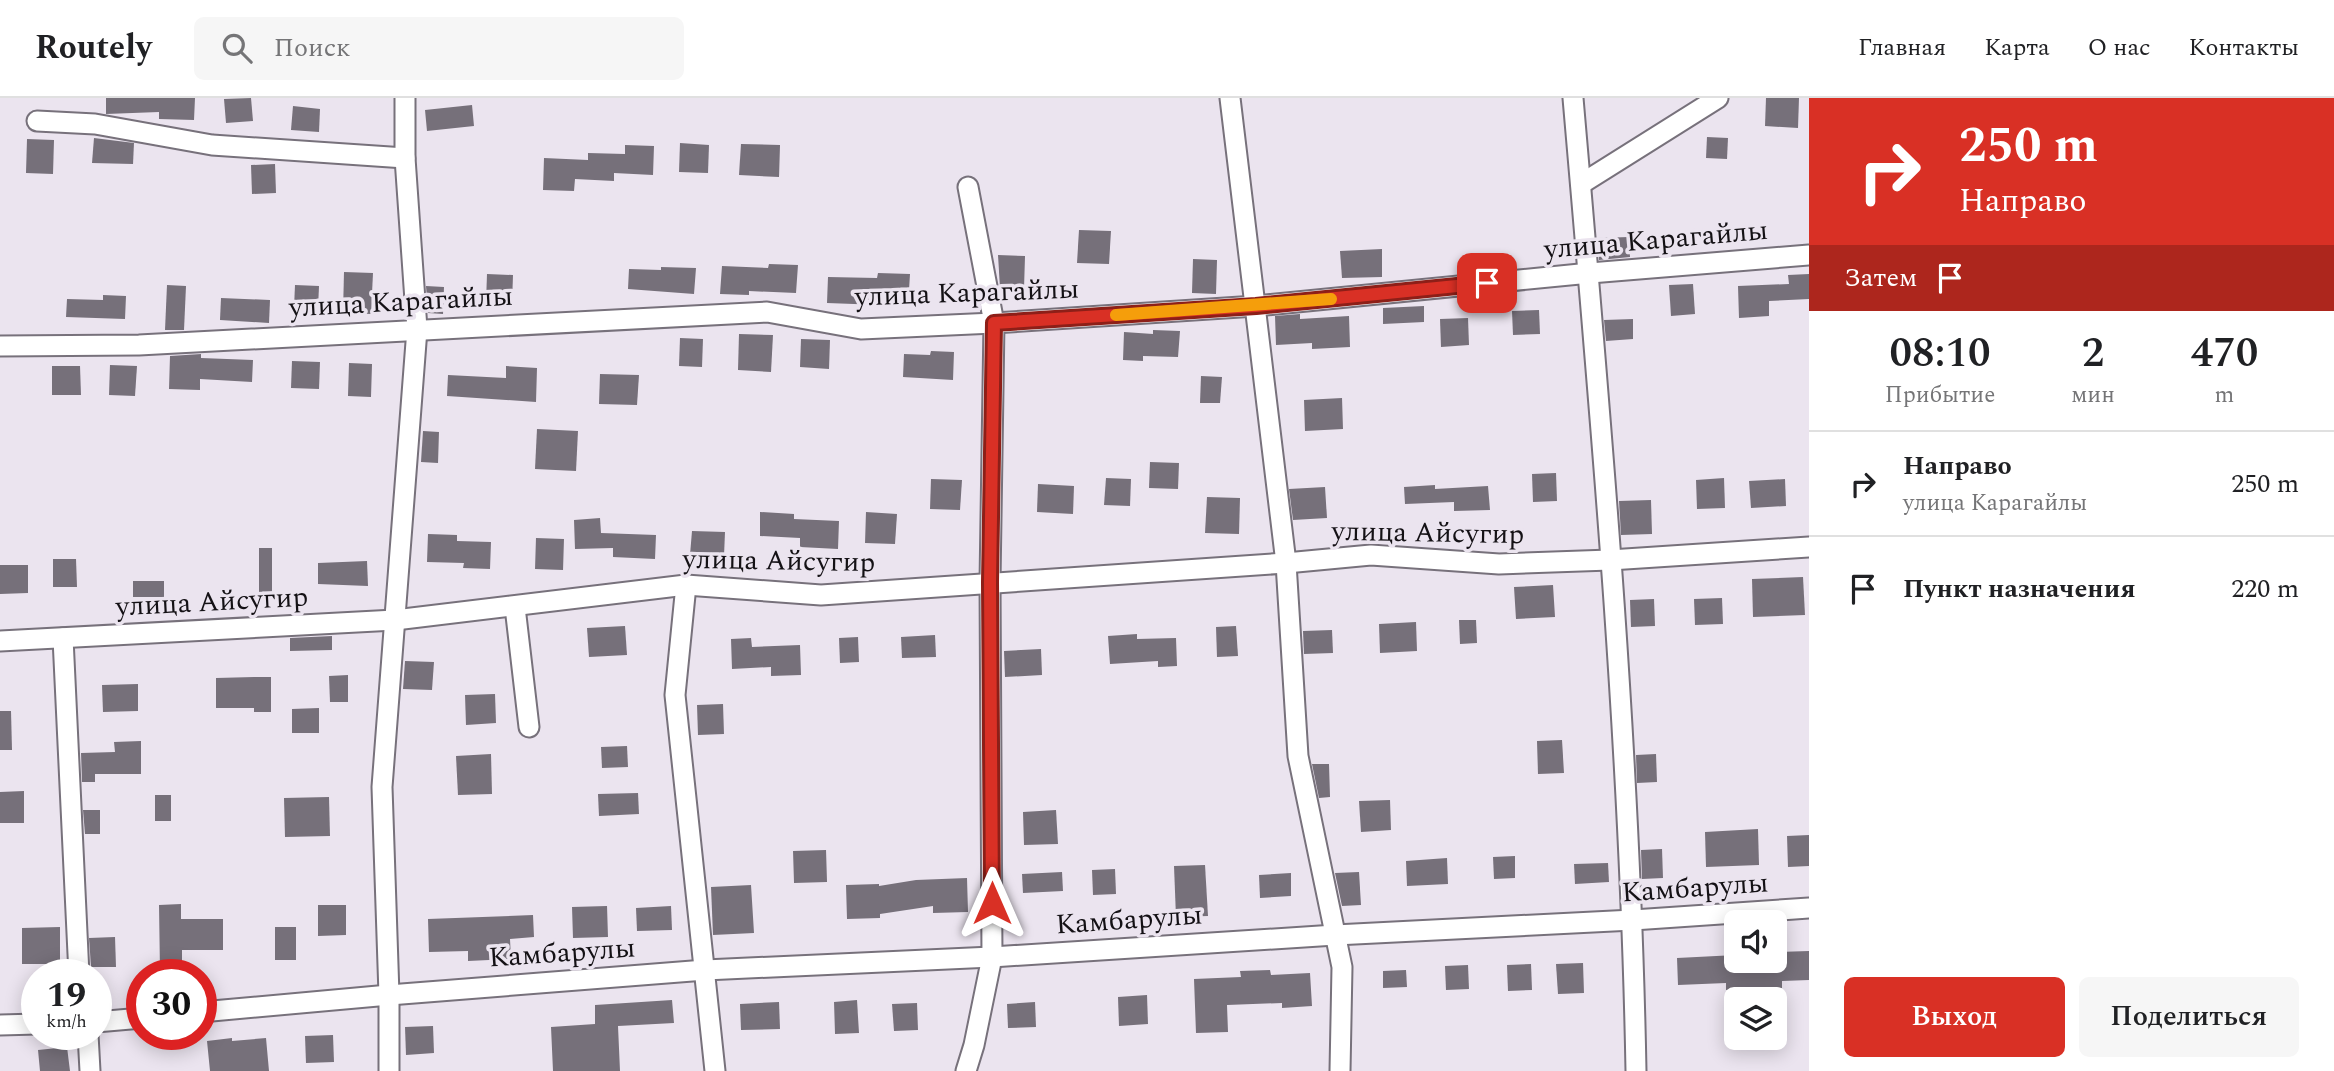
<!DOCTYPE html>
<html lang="ru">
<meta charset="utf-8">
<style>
:root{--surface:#fff;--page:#f6f6f6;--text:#202124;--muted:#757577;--line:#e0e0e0;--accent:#d93025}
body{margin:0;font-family:Spectral,serif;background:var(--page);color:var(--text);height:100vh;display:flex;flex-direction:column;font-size:26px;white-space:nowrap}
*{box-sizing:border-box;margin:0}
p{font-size:23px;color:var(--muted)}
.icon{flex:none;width:38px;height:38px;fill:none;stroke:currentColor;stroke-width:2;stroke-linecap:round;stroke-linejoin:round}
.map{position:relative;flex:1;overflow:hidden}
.panel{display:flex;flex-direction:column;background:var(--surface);width:525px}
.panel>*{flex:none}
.banner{background:#d93025;color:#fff;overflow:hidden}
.fabs{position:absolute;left:1724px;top:812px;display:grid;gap:14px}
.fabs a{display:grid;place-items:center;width:63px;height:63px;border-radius:10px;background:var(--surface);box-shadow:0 4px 18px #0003;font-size:35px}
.speed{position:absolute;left:21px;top:861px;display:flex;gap:14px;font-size:35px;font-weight:700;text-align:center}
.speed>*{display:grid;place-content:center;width:91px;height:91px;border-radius:50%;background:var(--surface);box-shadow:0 4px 18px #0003;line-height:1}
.speed small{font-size:18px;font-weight:400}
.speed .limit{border:10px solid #d22;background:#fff;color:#111}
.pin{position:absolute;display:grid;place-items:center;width:60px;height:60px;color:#fff;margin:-30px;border-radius:14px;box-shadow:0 4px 10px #0006}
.me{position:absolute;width:77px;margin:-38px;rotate:0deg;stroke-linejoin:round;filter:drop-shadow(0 0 5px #0008)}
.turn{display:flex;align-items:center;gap:24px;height:147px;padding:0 35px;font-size:32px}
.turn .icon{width:91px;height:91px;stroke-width:2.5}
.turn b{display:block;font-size:49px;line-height:60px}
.then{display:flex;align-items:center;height:66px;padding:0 35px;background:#0003;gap:14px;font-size:26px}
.eta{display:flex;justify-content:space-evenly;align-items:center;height:119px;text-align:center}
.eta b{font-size:42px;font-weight:600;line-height:49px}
.cta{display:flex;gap:14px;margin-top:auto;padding:14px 35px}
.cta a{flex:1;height:80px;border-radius:10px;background:var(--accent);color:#fff;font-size:28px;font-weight:600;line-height:80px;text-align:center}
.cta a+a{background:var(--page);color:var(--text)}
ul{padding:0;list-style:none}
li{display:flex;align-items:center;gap:21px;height:105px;padding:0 35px;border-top:2px solid var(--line)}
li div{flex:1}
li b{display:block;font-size:26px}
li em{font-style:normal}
header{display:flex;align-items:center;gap:42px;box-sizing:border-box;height:98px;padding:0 35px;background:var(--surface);border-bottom:2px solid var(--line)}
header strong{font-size:33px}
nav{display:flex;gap:38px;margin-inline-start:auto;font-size:24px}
.search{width:490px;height:63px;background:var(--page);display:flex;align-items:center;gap:18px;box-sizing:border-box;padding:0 24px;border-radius:10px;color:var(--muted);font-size:26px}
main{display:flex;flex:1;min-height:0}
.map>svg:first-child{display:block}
.building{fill:#76707a}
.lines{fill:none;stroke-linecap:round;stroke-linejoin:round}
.minor-casing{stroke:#77717b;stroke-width:23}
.minor{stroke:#fff;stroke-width:19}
.route-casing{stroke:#8d1f18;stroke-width:18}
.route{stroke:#d93025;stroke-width:12}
.slow{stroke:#f59e0b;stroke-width:12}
.labels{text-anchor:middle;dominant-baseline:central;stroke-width:7;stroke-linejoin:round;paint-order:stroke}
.street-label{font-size:28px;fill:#141115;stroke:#ebe4ef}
</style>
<header>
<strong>Routely</strong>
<div class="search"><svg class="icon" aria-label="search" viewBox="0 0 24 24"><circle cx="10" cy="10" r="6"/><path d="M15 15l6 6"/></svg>Поиск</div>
<nav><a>Главная</a><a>Карта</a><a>О нас</a><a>Контакты</a></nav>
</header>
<main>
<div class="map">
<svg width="1809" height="973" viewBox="0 0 1809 973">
<rect width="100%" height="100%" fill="#ebe4ef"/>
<g class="building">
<path d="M 106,0 L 195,0 L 194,22 L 159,21 L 159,14 L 106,16 Z"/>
<path d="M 251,0 L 253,23 L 226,25 L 224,1 Z"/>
<path d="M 1766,0 L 1799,0 L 1798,30 L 1765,28 Z"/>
<path d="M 472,7 L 474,28 L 427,33 L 425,12 Z"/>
<path d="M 293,8 L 320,11 L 319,34 L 291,32 Z"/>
<path d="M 1707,39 L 1728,40 L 1727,61 L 1706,60 Z"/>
<path d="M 94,40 L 134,45 L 133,66 L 92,65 Z"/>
<path d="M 27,41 L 54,42 L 53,76 L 26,75 Z"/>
<path d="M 680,45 L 709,47 L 708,75 L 679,74 Z"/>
<path d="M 741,46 L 780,47 L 779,79 L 739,77 Z"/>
<path d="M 625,47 L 654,48 L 653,77 L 614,75 L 614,83 L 575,81 L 574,93 L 543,92 L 544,60 L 588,62 L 588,55 L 625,56 Z"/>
<path d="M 275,66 L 276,95 L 252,96 L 251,67 Z"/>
<path d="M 1079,132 L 1111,133 L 1109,166 L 1077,165 Z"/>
<path d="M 1629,139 L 1630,159 L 1599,162 L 1598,140 Z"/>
<path d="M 1382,151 L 1382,179 L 1342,180 L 1340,153 Z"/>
<path d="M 998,157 L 1025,158 L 1024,191 L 1000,190 Z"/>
<path d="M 1193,161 L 1217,162 L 1216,196 L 1192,195 Z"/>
<path d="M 769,166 L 798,167 L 796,195 L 749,193 L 749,197 L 720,196 L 722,168 L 768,170 Z"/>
<path d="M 661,169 L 696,170 L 694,196 L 628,191 L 629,171 L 661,172 Z"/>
<path d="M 344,174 L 373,175 L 371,216 L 343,215 Z"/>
<path d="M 878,175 L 910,176 L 908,208 L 827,205 L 828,179 L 877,180 Z"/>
<path d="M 487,176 L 513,177 L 512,206 L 486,205 Z"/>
<path d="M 1809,176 L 1809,201 L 1769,203 L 1769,218 L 1739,220 L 1738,188 L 1789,186 L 1788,177 Z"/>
<path d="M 1693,186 L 1695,216 L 1671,218 L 1669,187 Z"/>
<path d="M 167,187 L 186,188 L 184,232 L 165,232 Z"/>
<path d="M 295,187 L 319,188 L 318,211 L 294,210 Z"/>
<path d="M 426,188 L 444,189 L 443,216 L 428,215 Z"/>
<path d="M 103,197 L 126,198 L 125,221 L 66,219 L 67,201 L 103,202 Z"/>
<path d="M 221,200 L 270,202 L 269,225 L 220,222 Z"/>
<path d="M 1424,208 L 1424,224 L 1383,226 L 1383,210 Z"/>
<path d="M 1539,212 L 1540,236 L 1513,237 L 1512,213 Z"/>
<path d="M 1300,216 L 1300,221 L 1349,218 L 1350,249 L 1312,251 L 1312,245 L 1276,247 L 1275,218 Z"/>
<path d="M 1468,220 L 1469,247 L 1441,249 L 1440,221 Z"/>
<path d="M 1633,221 L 1633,241 L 1606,243 L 1604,222 Z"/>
<path d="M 1153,232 L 1180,233 L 1178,259 L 1143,258 L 1143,263 L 1123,262 L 1124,234 L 1153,236 Z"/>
<path d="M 739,236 L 773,237 L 771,274 L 738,272 Z"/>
<path d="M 680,240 L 703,241 L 702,269 L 679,268 Z"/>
<path d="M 801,241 L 830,242 L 829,271 L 800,269 Z"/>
<path d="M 931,253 L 954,254 L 953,282 L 903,279 L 904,256 L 930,257 Z"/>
<path d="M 201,256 L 201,260 L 253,262 L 252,284 L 200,281 L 200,292 L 169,291 L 170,258 Z"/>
<path d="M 292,263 L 320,264 L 319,291 L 291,290 Z"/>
<path d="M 349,265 L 372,266 L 371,299 L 348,298 Z"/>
<path d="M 110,267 L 137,268 L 135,298 L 109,297 Z"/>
<path d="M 52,268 L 80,268 L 81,297 L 52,297 Z"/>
<path d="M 506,268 L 537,270 L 536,304 L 447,298 L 448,277 L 506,280 Z"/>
<path d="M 600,276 L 639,277 L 637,307 L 599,306 Z"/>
<path d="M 1201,278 L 1222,279 L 1220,305 L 1200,305 Z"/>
<path d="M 1342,300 L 1343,331 L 1305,333 L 1304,302 Z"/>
<path d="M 537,331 L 578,333 L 576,373 L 535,371 Z"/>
<path d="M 423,333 L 439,334 L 438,365 L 421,364 Z"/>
<path d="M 1150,364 L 1179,365 L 1178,391 L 1149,390 Z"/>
<path d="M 1556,375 L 1557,403 L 1533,404 L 1532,376 Z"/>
<path d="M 1106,380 L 1131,381 L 1130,408 L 1104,407 Z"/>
<path d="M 1724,380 L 1725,410 L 1697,411 L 1696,382 Z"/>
<path d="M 931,381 L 962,382 L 960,412 L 930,411 Z"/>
<path d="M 1785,381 L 1786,408 L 1751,410 L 1749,383 Z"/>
<path d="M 1038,386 L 1074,388 L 1073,416 L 1037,414 Z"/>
<path d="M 1435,387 L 1435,391 L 1488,388 L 1490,412 L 1454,413 L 1454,404 L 1405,406 L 1404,389 Z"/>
<path d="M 1325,389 L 1327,420 L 1293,422 L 1289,391 Z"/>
<path d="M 1207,399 L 1240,400 L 1239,436 L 1205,435 Z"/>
<path d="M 1651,402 L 1652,436 L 1621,437 L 1619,403 Z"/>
<path d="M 760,414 L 794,416 L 794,421 L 839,423 L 838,451 L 800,449 L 800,440 L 760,438 Z"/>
<path d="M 866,414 L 897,416 L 895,446 L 865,445 Z"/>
<path d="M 600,420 L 601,435 L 656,437 L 655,461 L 613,459 L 613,450 L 575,451 L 574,422 Z"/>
<path d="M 692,433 L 725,434 L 724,458 L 690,457 Z"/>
<path d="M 428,436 L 457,437 L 457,443 L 491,444 L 490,471 L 463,470 L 464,465 L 427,464 Z"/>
<path d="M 536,440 L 564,441 L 563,472 L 535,471 Z"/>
<rect x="259" y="450" width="13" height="47"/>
<path d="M 53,461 L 76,461 L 77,489 L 53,489 Z"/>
<path d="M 367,463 L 368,488 L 318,486 L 318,465 Z"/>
<path d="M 0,467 L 28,467 L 28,495 L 0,496 Z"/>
<path d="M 1803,479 L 1805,517 L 1753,519 L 1752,481 Z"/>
<rect x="133" y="483" width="31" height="16"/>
<path d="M 1553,487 L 1555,519 L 1516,521 L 1514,489 Z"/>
<path d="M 1722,500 L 1723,526 L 1695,527 L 1694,501 Z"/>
<path d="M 1654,501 L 1655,528 L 1631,529 L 1630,502 Z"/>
<path d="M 1459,522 L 1476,522 L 1477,545 L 1460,546 Z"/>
<path d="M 1416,524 L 1417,553 L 1380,555 L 1379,526 Z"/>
<path d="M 625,528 L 627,557 L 589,559 L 587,530 Z"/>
<path d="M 1236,528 L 1238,558 L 1217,559 L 1216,529 Z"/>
<path d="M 1332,532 L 1333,555 L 1304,556 L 1303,533 Z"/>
<path d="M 1137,536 L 1137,541 L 1176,540 L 1177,568 L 1158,569 L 1158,563 L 1110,566 L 1108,538 Z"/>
<path d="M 935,537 L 936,559 L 902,560 L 901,539 Z"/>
<path d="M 332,538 L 332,552 L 290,553 L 290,540 Z"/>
<path d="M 858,539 L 859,564 L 840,565 L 839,540 Z"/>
<path d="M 751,540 L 752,549 L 800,547 L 801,577 L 771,578 L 771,569 L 732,571 L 731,541 Z"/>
<path d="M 1041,551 L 1042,577 L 1005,579 L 1004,553 Z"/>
<path d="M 405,563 L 434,564 L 432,592 L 403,591 Z"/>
<path d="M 348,577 L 348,604 L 330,604 L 329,578 Z"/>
<path d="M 254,579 L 271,579 L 271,614 L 254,614 L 254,610 L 216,610 L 216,580 Z"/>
<path d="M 138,586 L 138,613 L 103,614 L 102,587 Z"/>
<path d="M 495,596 L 496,625 L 466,627 L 465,597 Z"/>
<path d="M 723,606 L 724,636 L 698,637 L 697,607 Z"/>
<path d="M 319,610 L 319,635 L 292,635 L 292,611 Z"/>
<path d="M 0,613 L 11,613 L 12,652 L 0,652 Z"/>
<path d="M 1562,642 L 1564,675 L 1538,676 L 1537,643 Z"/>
<path d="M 141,643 L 141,676 L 95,676 L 95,684 L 82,684 L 81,655 L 115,654 L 114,644 Z"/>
<path d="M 627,648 L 628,669 L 602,670 L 601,649 Z"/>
<path d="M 491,656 L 492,696 L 458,697 L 456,658 Z"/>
<path d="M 1656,656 L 1657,684 L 1637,685 L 1636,657 Z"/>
<path d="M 1312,666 L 1329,666 L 1330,699 L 1319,700 Z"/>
<path d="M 24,693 L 24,725 L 0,725 L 0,694 Z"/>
<path d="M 638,695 L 639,716 L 599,718 L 598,696 Z"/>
<rect x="155" y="697" width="16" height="26"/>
<path d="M 329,699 L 330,738 L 285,739 L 284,700 Z"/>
<path d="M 1390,702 L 1391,732 L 1361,734 L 1359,703 Z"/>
<path d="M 83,712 L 100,712 L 100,736 L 85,736 Z"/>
<path d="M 1056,712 L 1058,746 L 1024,747 L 1023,714 Z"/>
<path d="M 1758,731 L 1759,767 L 1706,769 L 1705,734 Z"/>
<path d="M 1809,737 L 1809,768 L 1788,769 L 1787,738 Z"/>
<path d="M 1662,751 L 1663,780 L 1642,781 L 1641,752 Z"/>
<path d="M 826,752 L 827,784 L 794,785 L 793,753 Z"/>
<path d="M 1515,758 L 1515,780 L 1494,781 L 1493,759 Z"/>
<path d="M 1447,760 L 1448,786 L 1407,788 L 1406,763 Z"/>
<path d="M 1608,765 L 1609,784 L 1575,786 L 1574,766 Z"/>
<path d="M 1205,767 L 1208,818 L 1176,819 L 1174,768 Z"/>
<path d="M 1115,771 L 1116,796 L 1093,797 L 1092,772 Z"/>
<path d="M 1062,774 L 1063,793 L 1023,795 L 1022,776 Z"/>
<path d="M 1359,774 L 1361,807 L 1342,808 L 1335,775 Z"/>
<path d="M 1291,775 L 1291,798 L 1260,800 L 1259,777 Z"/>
<path d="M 967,780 L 968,814 L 933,815 L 933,808 L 880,816 L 880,820 L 847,821 L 846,787 L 879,786 L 879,788 L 916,782 Z"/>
<path d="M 751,787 L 754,835 L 713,837 L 711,789 Z"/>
<path d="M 181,806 L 181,821 L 223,821 L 223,852 L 182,852 L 182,874 L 160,874 L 159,807 Z"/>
<path d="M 318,807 L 346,807 L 346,837 L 318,838 Z"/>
<path d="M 607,808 L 608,839 L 573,840 L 572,809 Z"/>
<path d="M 671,808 L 672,832 L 637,833 L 636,810 Z"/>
<path d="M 533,817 L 534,839 L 510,841 L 511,861 L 468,863 L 468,853 L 429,854 L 428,821 Z"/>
<path d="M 60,829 L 60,866 L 22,866 L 22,830 Z"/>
<rect x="275" y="829" width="21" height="33"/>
<path d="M 115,839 L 116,869 L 91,869 L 89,840 Z"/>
<path d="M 1809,853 L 1809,882 L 1782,883 L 1782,890 L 1726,892 L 1726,885 L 1678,887 L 1677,860 L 1736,857 L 1736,863 L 1774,863 L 1774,854 Z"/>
<path d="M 1583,865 L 1584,895 L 1558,896 L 1556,866 Z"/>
<path d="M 1531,866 L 1532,892 L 1508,893 L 1507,867 Z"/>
<path d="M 1468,867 L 1469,891 L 1446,892 L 1445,868 Z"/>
<path d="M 1270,872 L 1271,877 L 1310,875 L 1312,908 L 1282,910 L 1282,905 L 1227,907 L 1228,934 L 1196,935 L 1194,881 L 1241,879 L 1240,873 Z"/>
<path d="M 1406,872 L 1407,889 L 1383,890 L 1383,873 Z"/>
<path d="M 1147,897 L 1148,926 L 1119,928 L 1118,899 Z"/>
<path d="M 672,902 L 674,925 L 618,928 L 620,973 L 553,973 L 551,929 L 595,926 L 595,907 Z"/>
<path d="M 857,902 L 859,935 L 835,936 L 834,904 Z"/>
<path d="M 779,904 L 780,931 L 741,932 L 740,906 Z"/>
<path d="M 1035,904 L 1036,929 L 1008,930 L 1007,906 Z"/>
<path d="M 917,905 L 918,932 L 894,933 L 892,906 Z"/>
<path d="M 433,928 L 434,955 L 406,957 L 405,929 Z"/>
<path d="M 333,937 L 334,964 L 306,965 L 305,938 Z"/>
<path d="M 232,940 L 232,943 L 266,940 L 269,973 L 210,973 L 207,943 Z"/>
<path d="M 67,949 L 70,973 L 40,973 L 38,952 Z"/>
</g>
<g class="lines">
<g class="minor-casing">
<g id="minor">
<path d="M 1230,0 L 1286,465 L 1298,658 L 1342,869 L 1340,973"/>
<path d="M 1573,0 C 1601,324 1630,648 1636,973"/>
<path d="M 37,23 L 95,26 L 212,47 L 405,60"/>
<path d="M 1581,86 L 1718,0"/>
<path d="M 0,248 L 139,247 L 767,214 L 861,231 L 994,225 L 1256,208 L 1590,175 L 1809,157"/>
<path d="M 686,487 L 675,597 L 715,973"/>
<path d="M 515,509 L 529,629"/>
<path d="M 63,540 L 79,877"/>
<path d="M 0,543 L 395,522 L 686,487 L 821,497 L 1286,465 L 1371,457 L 1499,466 L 1610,462 L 1809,449"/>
<path d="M 201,914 L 389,897 L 705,872 L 992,859 L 1335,837 L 1633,822 L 1809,810"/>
<path d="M 96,924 L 142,920"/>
<path d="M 0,927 L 37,926"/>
<path d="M 88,936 L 90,973"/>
<path d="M 389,973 L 389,897 L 382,689 L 417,231 L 405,60 L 405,0"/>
<path d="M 966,973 L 974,947 L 992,859 L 990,484 L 994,225 L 968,89"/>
</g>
</g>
<use href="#minor" class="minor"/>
</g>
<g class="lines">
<g class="route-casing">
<path id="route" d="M 992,805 L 990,484 L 994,225 L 1256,208 L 1487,185"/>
</g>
<use href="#route" class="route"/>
<path class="slow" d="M 1116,217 L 1331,201"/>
</g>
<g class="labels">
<g class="street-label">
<text transform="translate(1656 142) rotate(-5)">улица Карагайлы</text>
<text transform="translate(967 195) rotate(-2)">улица Карагайлы</text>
<text transform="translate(401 204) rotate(-3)">улица Карагайлы</text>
<text transform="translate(1428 435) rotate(1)">улица Айсугир</text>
<text transform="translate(779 463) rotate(1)">улица Айсугир</text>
<text transform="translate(212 504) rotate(-3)">улица Айсугир</text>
<text transform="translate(1695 790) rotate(-4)">Камбарулы</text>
<text transform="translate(1129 822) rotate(-4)">Камбарулы</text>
<text transform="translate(562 855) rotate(-4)">Камбарулы</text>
</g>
</g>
</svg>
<div class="fabs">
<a><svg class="icon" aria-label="sound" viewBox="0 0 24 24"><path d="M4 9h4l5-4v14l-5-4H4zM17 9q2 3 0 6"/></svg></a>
<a><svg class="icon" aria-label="layers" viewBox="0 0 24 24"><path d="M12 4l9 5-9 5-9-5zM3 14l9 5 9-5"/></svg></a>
</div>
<div class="speed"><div>19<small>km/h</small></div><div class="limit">30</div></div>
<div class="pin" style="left:1487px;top:185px;background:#d93025"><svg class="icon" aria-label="arrive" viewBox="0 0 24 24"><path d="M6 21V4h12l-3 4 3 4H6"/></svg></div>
<svg class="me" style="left:992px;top:805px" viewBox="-20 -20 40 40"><path d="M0-17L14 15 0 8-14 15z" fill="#d93025" stroke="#fff" stroke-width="4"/></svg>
</div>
<section class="panel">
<div class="banner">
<div class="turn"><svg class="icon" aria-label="right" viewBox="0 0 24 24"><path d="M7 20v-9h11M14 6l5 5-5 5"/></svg><div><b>250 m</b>Направо</div></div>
<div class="then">Затем<svg class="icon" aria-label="arrive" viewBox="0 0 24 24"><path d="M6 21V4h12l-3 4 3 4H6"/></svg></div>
</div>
<div class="eta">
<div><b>08:10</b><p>Прибытие</p></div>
<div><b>2</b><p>мин</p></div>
<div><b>470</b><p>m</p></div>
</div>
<ul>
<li><svg class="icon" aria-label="right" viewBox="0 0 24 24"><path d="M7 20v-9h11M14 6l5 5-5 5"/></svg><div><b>Направо</b><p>улица Карагайлы</p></div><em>250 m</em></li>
<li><svg class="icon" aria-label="arrive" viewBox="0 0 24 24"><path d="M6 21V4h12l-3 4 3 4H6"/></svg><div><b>Пункт назначения</b></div><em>220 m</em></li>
</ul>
<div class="cta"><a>Выход</a><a>Поделиться</a></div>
</section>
</main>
